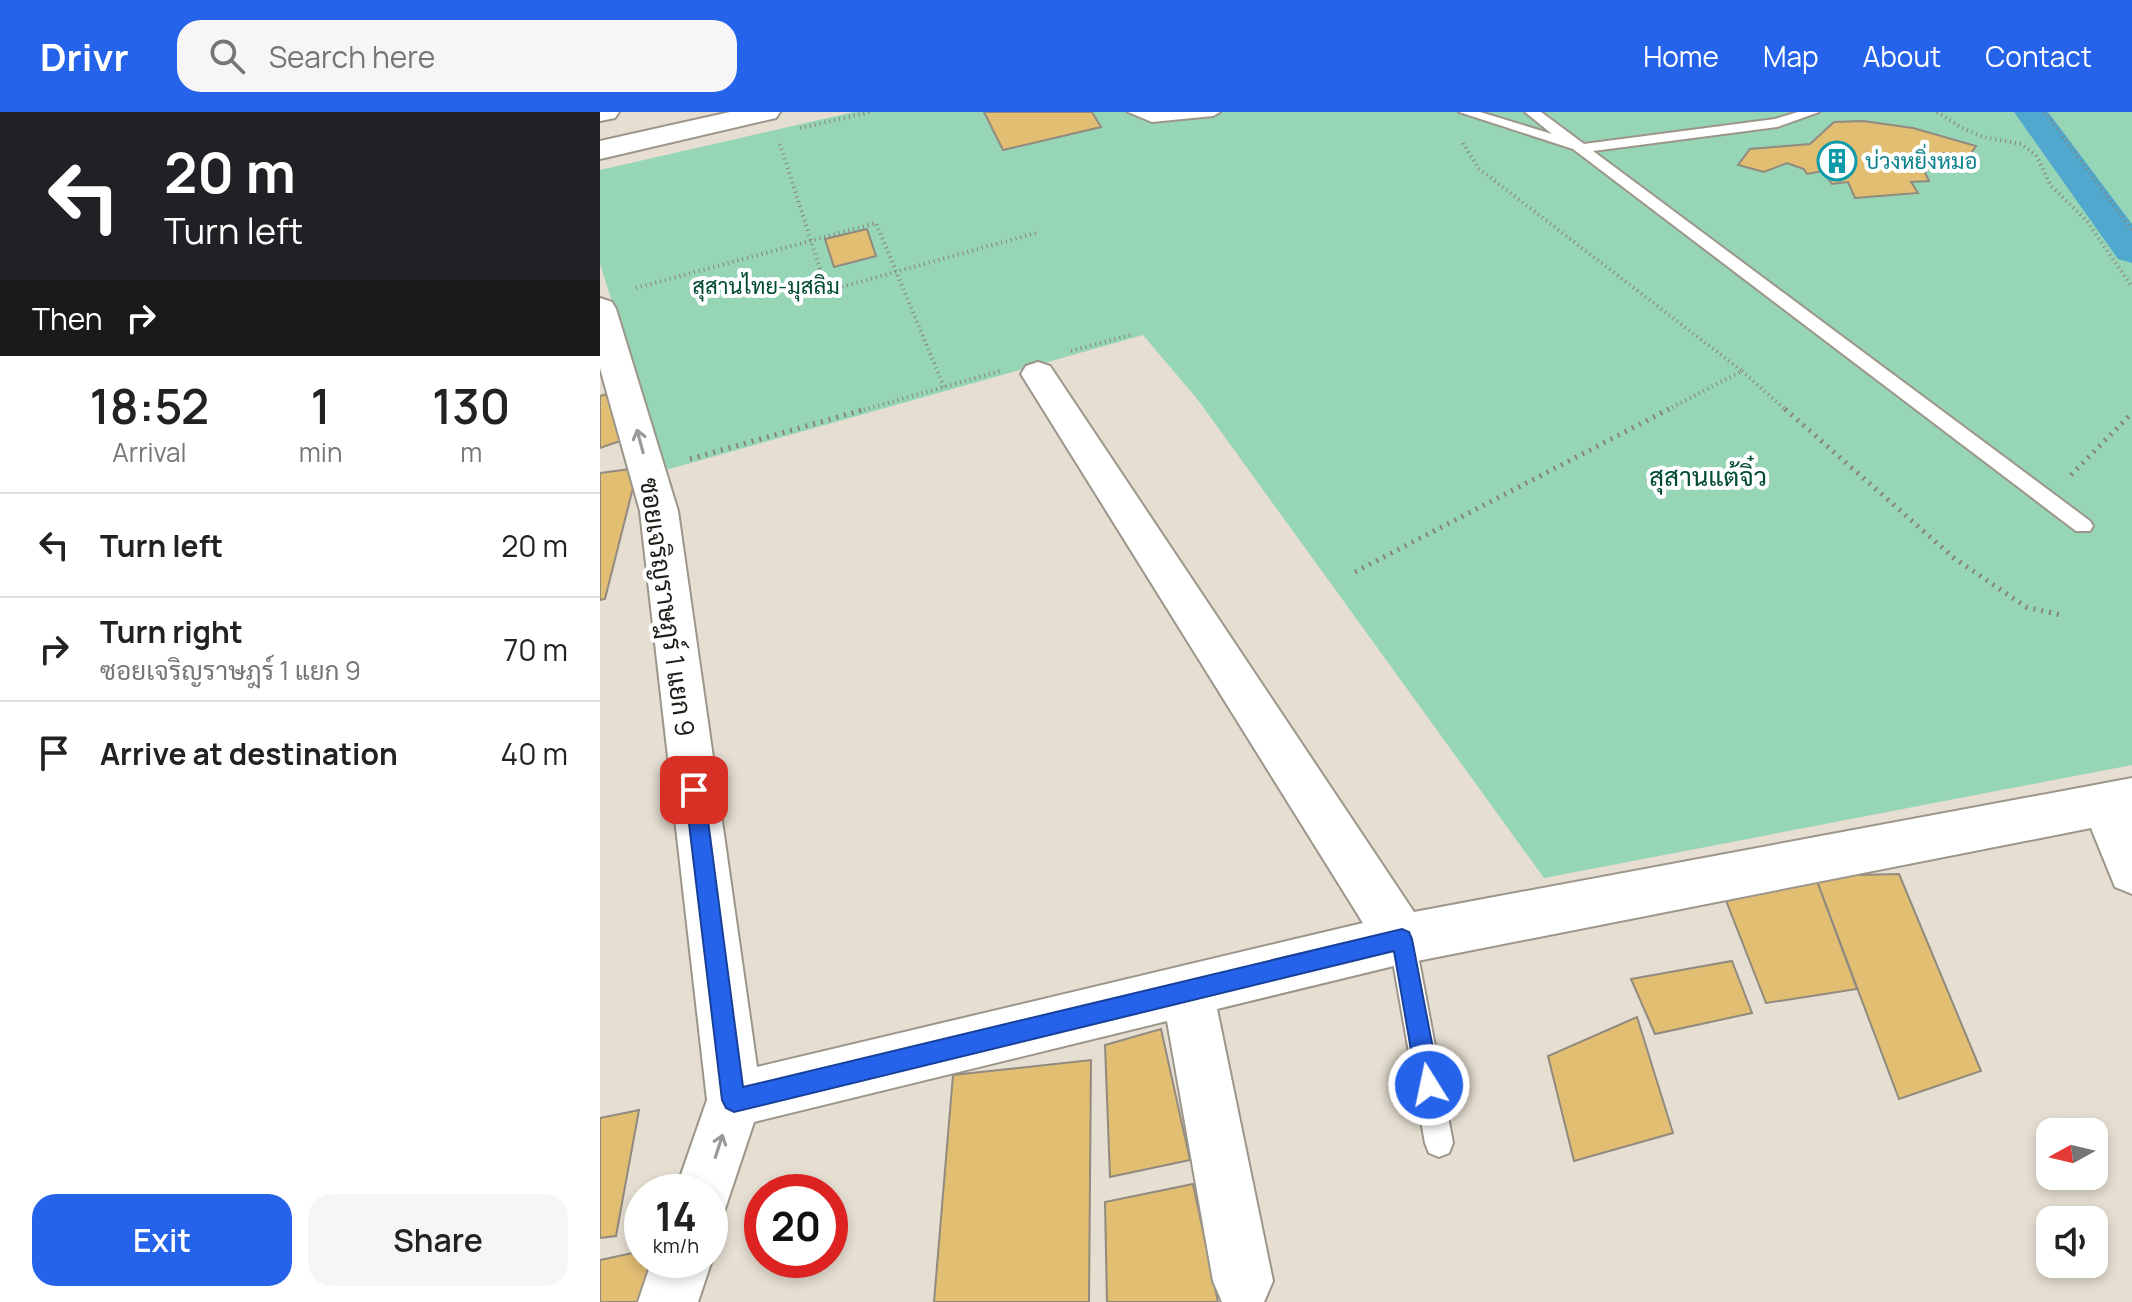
<!DOCTYPE html>
<meta charset="utf-8">
<style>
:root{--surface:#fff;--page:#f6f6f6;--text:#222;--muted:#767676;--line:#e0e0e0;--accent:#2563eb}
body{margin:0;font-family:Manrope,Sarabun,sans-serif;background:var(--page);color:var(--text);height:100vh;display:flex;flex-direction:column;font-size:30px;white-space:nowrap}
*{box-sizing:border-box;margin:0}
p{font-size:26px;color:var(--muted)}
.icon{flex:none;width:44px;height:44px;fill:none;stroke:currentColor;stroke-width:2;stroke-linecap:round;stroke-linejoin:round}
.map{position:relative;flex:1;overflow:hidden}
.details{display:flex;flex-direction:column;background:var(--surface);width:600px}
.details>*{flex:none}
.top-card{background:#202124;color:#fff;overflow:hidden}
.needle{width:52px;rotate:262deg}
.tools{position:absolute;left:1436px;top:1006px;display:grid;gap:16px}
.tools a{display:grid;place-items:center;width:72px;height:72px;border-radius:16px;background:var(--surface);box-shadow:0 4px 12px #0003;font-size:40px}
.speed{position:absolute;left:24px;top:1062px;display:flex;gap:16px;font-size:40px;font-weight:700;text-align:center}
.speed>*{display:grid;place-content:center;width:104px;height:104px;border-radius:50%;background:var(--surface);box-shadow:0 4px 12px #0003;line-height:1}
.speed small{font-size:20px;font-weight:400}
.speed .limit{border:12px solid #d22;background:#fff;color:#111}
.pin{position:absolute;display:grid;place-items:center;width:68px;height:68px;color:#fff;margin:-34px;border-radius:16px;box-shadow:0 4px 12px #0006}
.me{position:absolute;width:88px;margin:-44px;rotate:350deg;stroke-linejoin:round;filter:drop-shadow(0 0 6px #0008)}
.turn{display:flex;align-items:center;gap:28px;height:168px;padding:0 32px;font-size:36px}
.turn .icon{width:104px;height:104px;stroke-width:2.5}
.turn b{display:block;font-size:56px;line-height:68px}
.then{display:flex;align-items:center;height:76px;padding:0 32px;background:#0003;gap:16px;font-size:30px}
.eta{display:flex;justify-content:space-evenly;align-items:center;height:136px;text-align:center}
.eta b{font-size:48px;font-weight:600;line-height:56px}
.action{display:flex;gap:16px;margin-top:auto;padding:16px 32px}
.action a{flex:1;height:92px;border-radius:24px;background:var(--accent);color:#fff;font-size:32px;font-weight:600;line-height:92px;text-align:center}
.action a+a{background:var(--page);color:var(--text)}
ul{padding:0;list-style:none}
li{display:flex;align-items:center;gap:24px;height:104px;padding:0 32px;border-top:2px solid var(--line)}
li div{flex:1}
li b{display:block;font-size:30px}
li em{font-style:normal}
header{display:flex;align-items:center;gap:48px;box-sizing:border-box;height:112px;padding:0 40px;background:var(--accent);color:#fff}
header strong{font-size:38px}
nav{display:flex;gap:44px;margin-inline-start:auto;font-size:28px}
.search{width:560px;height:72px;background:var(--page);display:flex;align-items:center;gap:20px;box-sizing:border-box;padding:0 28px;border-radius:24px;color:var(--muted);font-size:30px}
main{display:flex;flex:1;min-height:0}
.map>svg:first-child{display:block}
.green{fill:#97d5b7}
.lines{fill:none;stroke-linecap:round;stroke-linejoin:round}
.canal{fill:#50a8cf;fill-rule:evenodd}
.building{fill:#e2be73;stroke:#918a7e;stroke-width:2}
.lane-casing{stroke:#9c968a;stroke-width:4}
.street-casing{stroke:#9c968a;stroke-width:4}
.path-far1{stroke:#88837a;stroke-width:4;stroke-dasharray:1 4;stroke-linecap:butt}
.path{stroke:#88837a;stroke-width:5;stroke-dasharray:2 6;stroke-linecap:butt}
.lane{fill:#fff;fill-rule:evenodd}
.street{fill:#fff;fill-rule:evenodd}
.oneway{stroke:#9a9997}
.route{fill:#2563eb;stroke:#184099;stroke-width:2}
.labels{text-anchor:middle;dominant-baseline:central;stroke-width:8;stroke-linejoin:round;paint-order:stroke}
.far-culture-label{font-size:22px;fill:#0d838f;stroke:#fff;text-anchor:start}
.far-park-label{font-size:22px;fill:#004b33;stroke:#fff}
.park-label{font-size:26px;fill:#004b33;stroke:#fff}
.street-label{font-size:26px;fill:#1e1c17;stroke:#fff}
</style>
<header>
<strong>Drivr</strong>
<div class="search"><svg class="icon" aria-label="search" viewBox="0 0 24 24"><circle cx="10" cy="10" r="6"/><path d="M15 15l6 6"/></svg>Search here</div>
<nav><a>Home</a><a>Map</a><a>About</a><a>Contact</a></nav>
</header>
<main>
<section class="details">
<div class="top-card">
<div class="turn"><svg class="icon" aria-label="left" viewBox="0 0 24 24"><path d="M17 20v-9H6M10 6l-5 5 5 5"/></svg><div><b>20 m</b>Turn left</div></div>
<div class="then">Then<svg class="icon" aria-label="right" viewBox="0 0 24 24"><path d="M7 20v-9h11M14 6l5 5-5 5"/></svg></div>
</div>
<div class="eta">
<div><b>18:52</b><p>Arrival</p></div>
<div><b>1</b><p>min</p></div>
<div><b>130</b><p>m</p></div>
</div>
<ul>
<li><svg class="icon" aria-label="left" viewBox="0 0 24 24"><path d="M17 20v-9H6M10 6l-5 5 5 5"/></svg><div><b>Turn left</b></div><em>20 m</em></li>
<li><svg class="icon" aria-label="right" viewBox="0 0 24 24"><path d="M7 20v-9h11M14 6l5 5-5 5"/></svg><div><b>Turn right</b><p>ซอยเจริญราษฎร์ 1 แยก 9</p></div><em>70 m</em></li>
<li><svg class="icon" aria-label="arrive" viewBox="0 0 24 24"><path d="M6 21V4h12l-3 4 3 4H6"/></svg><div><b>Arrive at destination</b></div><em>40 m</em></li>
</ul>
<div class="action"><a>Exit</a><a>Share</a></div>
</section>
<div class="map">
<svg width="1532" height="1190" viewBox="0 0 1532 1190">
<rect width="100%" height="100%" fill="#e5ded1"/>
<path class="green" d="M 254,0 L 1532,0 L 1532,653 L 944,766 L 598,288 L 543,223 L 66,358 L 0,152 L 0,58 Z"/>
<g class="lines">
<path class="canal" d="M 1414,0 L 1448,0 L 1532,112 L 1532,151 L 1518,147 Z"/>
</g>
<g class="building">
<path d="M 384,0 L 492,0 L 501,15 L 403,38 Z"/>
<path d="M 1263,9 L 1313,16 L 1376,34 L 1368,46 L 1359,42 L 1341,41 L 1331,47 L 1337,54 L 1324,58 L 1329,69 L 1311,70 L 1318,81 L 1255,86 L 1248,70 L 1232,72 L 1223,59 L 1207,62 L 1204,57 L 1187,51 L 1164,60 L 1138,53 L 1150,37 L 1210,32 L 1234,10 Z"/>
<path d="M 267,117 L 276,144 L 234,155 L 225,127 Z"/>
<path d="M 7,282 L 20,329 L 0,336 L 0,284 Z"/>
<path d="M 38,356 L 5,487 L 0,488 L 0,361 Z"/>
<path d="M 1299,762 L 1381,959 L 1299,987 L 1215,764 Z"/>
<path d="M 1215,764 L 1257,877 L 1166,891 L 1125,786 Z"/>
<path d="M 1132,849 L 1152,901 L 1055,922 L 1031,867 Z"/>
<path d="M 1037,905 L 1073,1021 L 974,1049 L 948,944 Z"/>
<path d="M 561,917 L 590,1048 L 510,1065 L 505,933 Z"/>
<path d="M 491,948 L 489,1190 L 334,1190 L 353,963 Z"/>
<path d="M 39,998 L 16,1124 L 0,1126 L 0,1006 Z"/>
<path d="M 593,1072 L 618,1190 L 507,1190 L 505,1090 Z"/>
<path d="M 42,1139 L 42,1148 L 57,1148 L 45,1190 L 0,1190 L 0,1148 Z"/>
</g>
<g class="lines">
<g class="lane-casing">
<g id="lane">
<path d="M 528,0 L 620,0 L 613,4 L 552,10 Z"/>
<path d="M 859,0 L 880,0 L 952,22 L 925,0 L 941,0 L 984,32 L 1175,7 L 1198,0 L 1219,0 L 1177,15 L 993,39 L 1490,409 L 1493,414 L 1490,419 L 1476,419 L 973,37 Z"/>
<path d="M 802,815 L 811,818 L 815,827 L 853,1031 L 849,1041 L 839,1045 L 829,1041 L 825,1031 L 789,827 L 793,818 Z"/>
</g>
</g>
<g class="street-casing">
<g id="street">
<path d="M 0,0 L 19,0 L 15,6 L 0,9 Z"/>
<path d="M 130,0 L 180,0 L 176,6 L 0,47 L 0,29 Z"/>
<path d="M 0,186 L 12,190 L 16,197 L 78,399 L 157,955 L 763,811 L 421,262 L 426,254 L 438,250 L 450,254 L 814,800 L 1532,666 L 1532,782 L 1515,775 L 1491,716 L 802,852 L 617,897 L 673,1169 L 664,1190 L 622,1190 L 613,1169 L 567,909 L 154,1010 L 124,1100 L 110,1106 L 110,1080 L 75,1080 L 107,988 L 40,399 L 0,256 Z"/>
<path d="M 110,1144 L 112,1148 L 98,1190 L 38,1190 L 52,1148 L 110,1148 Z"/>
</g>
</g>
<g class="path-far1">
<path d="M 1337,0 L 1362,16 L 1383,25 L 1421,32 L 1436,43 L 1451,74 L 1487,109 L 1532,175"/>
<path d="M 1445,0 L 1532,118"/>
<path d="M 200,16 L 271,0"/>
<path d="M 863,31 L 878,56 L 1142,259 L 1065,299"/>
<path d="M 180,32 L 227,179 L 436,121"/>
<path d="M 36,176 L 276,111 L 344,275"/>
<path d="M 471,239 L 530,223"/>
<path d="M 1142,259 L 1187,299"/>
<path d="M 259,299 L 400,259"/>
</g>
<g class="path">
<path d="M 1185,297 L 1354,446 L 1426,495 L 1461,503"/>
<path d="M 90,347 L 266,297"/>
<path d="M 1471,363 L 1532,301"/>
<path d="M 755,460 L 1069,297"/>
</g>
<use href="#lane" class="lane"/>
<use href="#street" class="street"/>
</g>
<defs><path id="oneway-shaft" d="M-6 0H5M1.5-3L5.5 0L1.5 3" fill="none" stroke-width="1.6" stroke-linecap="round" stroke-linejoin="round" transform="scale(2)"/></defs>
<g class="oneway">
<use href="#oneway-shaft" transform="translate(40 329) rotate(-105)"/>
<use href="#oneway-shaft" transform="translate(119 1034) rotate(-72)"/>
</g>
<path class="route" d="M 94,670 L 101,672 L 104,678 L 143,975 L 802,817 L 809,820 L 812,827 L 840,973 L 837,981 L 829,984 L 821,981 L 817,973 L 794,839 L 134,1000 L 126,996 L 122,988 L 85,678 L 87,672 Z"/>
<defs>
<g id="building-ring" transform="scale(2)"><circle r="9.5" fill="#fff" stroke="#0f9aa8" stroke-width="1.5"/><path d="M-4-6H4V6H1V3H-1V6H-4ZM-2.5-4.3h1.7v1.8h-1.7ZM.8-4.3h1.7v1.8H.8ZM-2.5-1h1.7V.8h-1.7ZM.8-1h1.7V.8H.8Z" fill="#0f9aa8"/></g>
</defs>
<g fill-rule="evenodd">
<use href="#building-ring" x="1237" y="49"/>
</g>
<g class="labels">
<g class="far-culture-label">
<text x="1265" y="49">บ่วงหยิ่งหมอ</text>
</g>
<g class="far-park-label">
<text x="166" y="174">สุสานไทย-มุสลิม</text>
</g>
<g class="park-label">
<text x="1108" y="364">สุสานแต้จิ๋ว</text>
</g>
<g class="street-label">
<text transform="translate(68 495) rotate(82)">ซอยเจริญราษฎร์ 1 แยก 9</text>
</g>
</g>
</svg>
<div class="tools">
<a><svg class="needle" viewBox="-14 -14 28 28"><path d="M0-13l5 13h-10z" fill="#e53935"/><path d="M0 13l5-13h-10z" fill="#767676"/></svg></a>
<a><svg class="icon" aria-label="sound" viewBox="0 0 24 24"><path d="M4 9h4l5-4v14l-5-4H4zM17 9q2 3 0 6"/></svg></a>
</div>
<div class="speed"><div>14<small>km/h</small></div><div class="limit">20</div></div>
<div class="pin" style="left:94px;top:678px;background:#d93025"><svg class="icon" aria-label="arrive" viewBox="0 0 24 24"><path d="M6 21V4h12l-3 4 3 4H6"/></svg></div>
<svg class="me" style="left:829px;top:973px" viewBox="-20 -20 40 40"><circle r="17" fill="#2563eb" stroke="#fff" stroke-width="3"/><path d="M0-11L8 9 0 5-8 9z" fill="#fff"/></svg>
</div>
</main>
